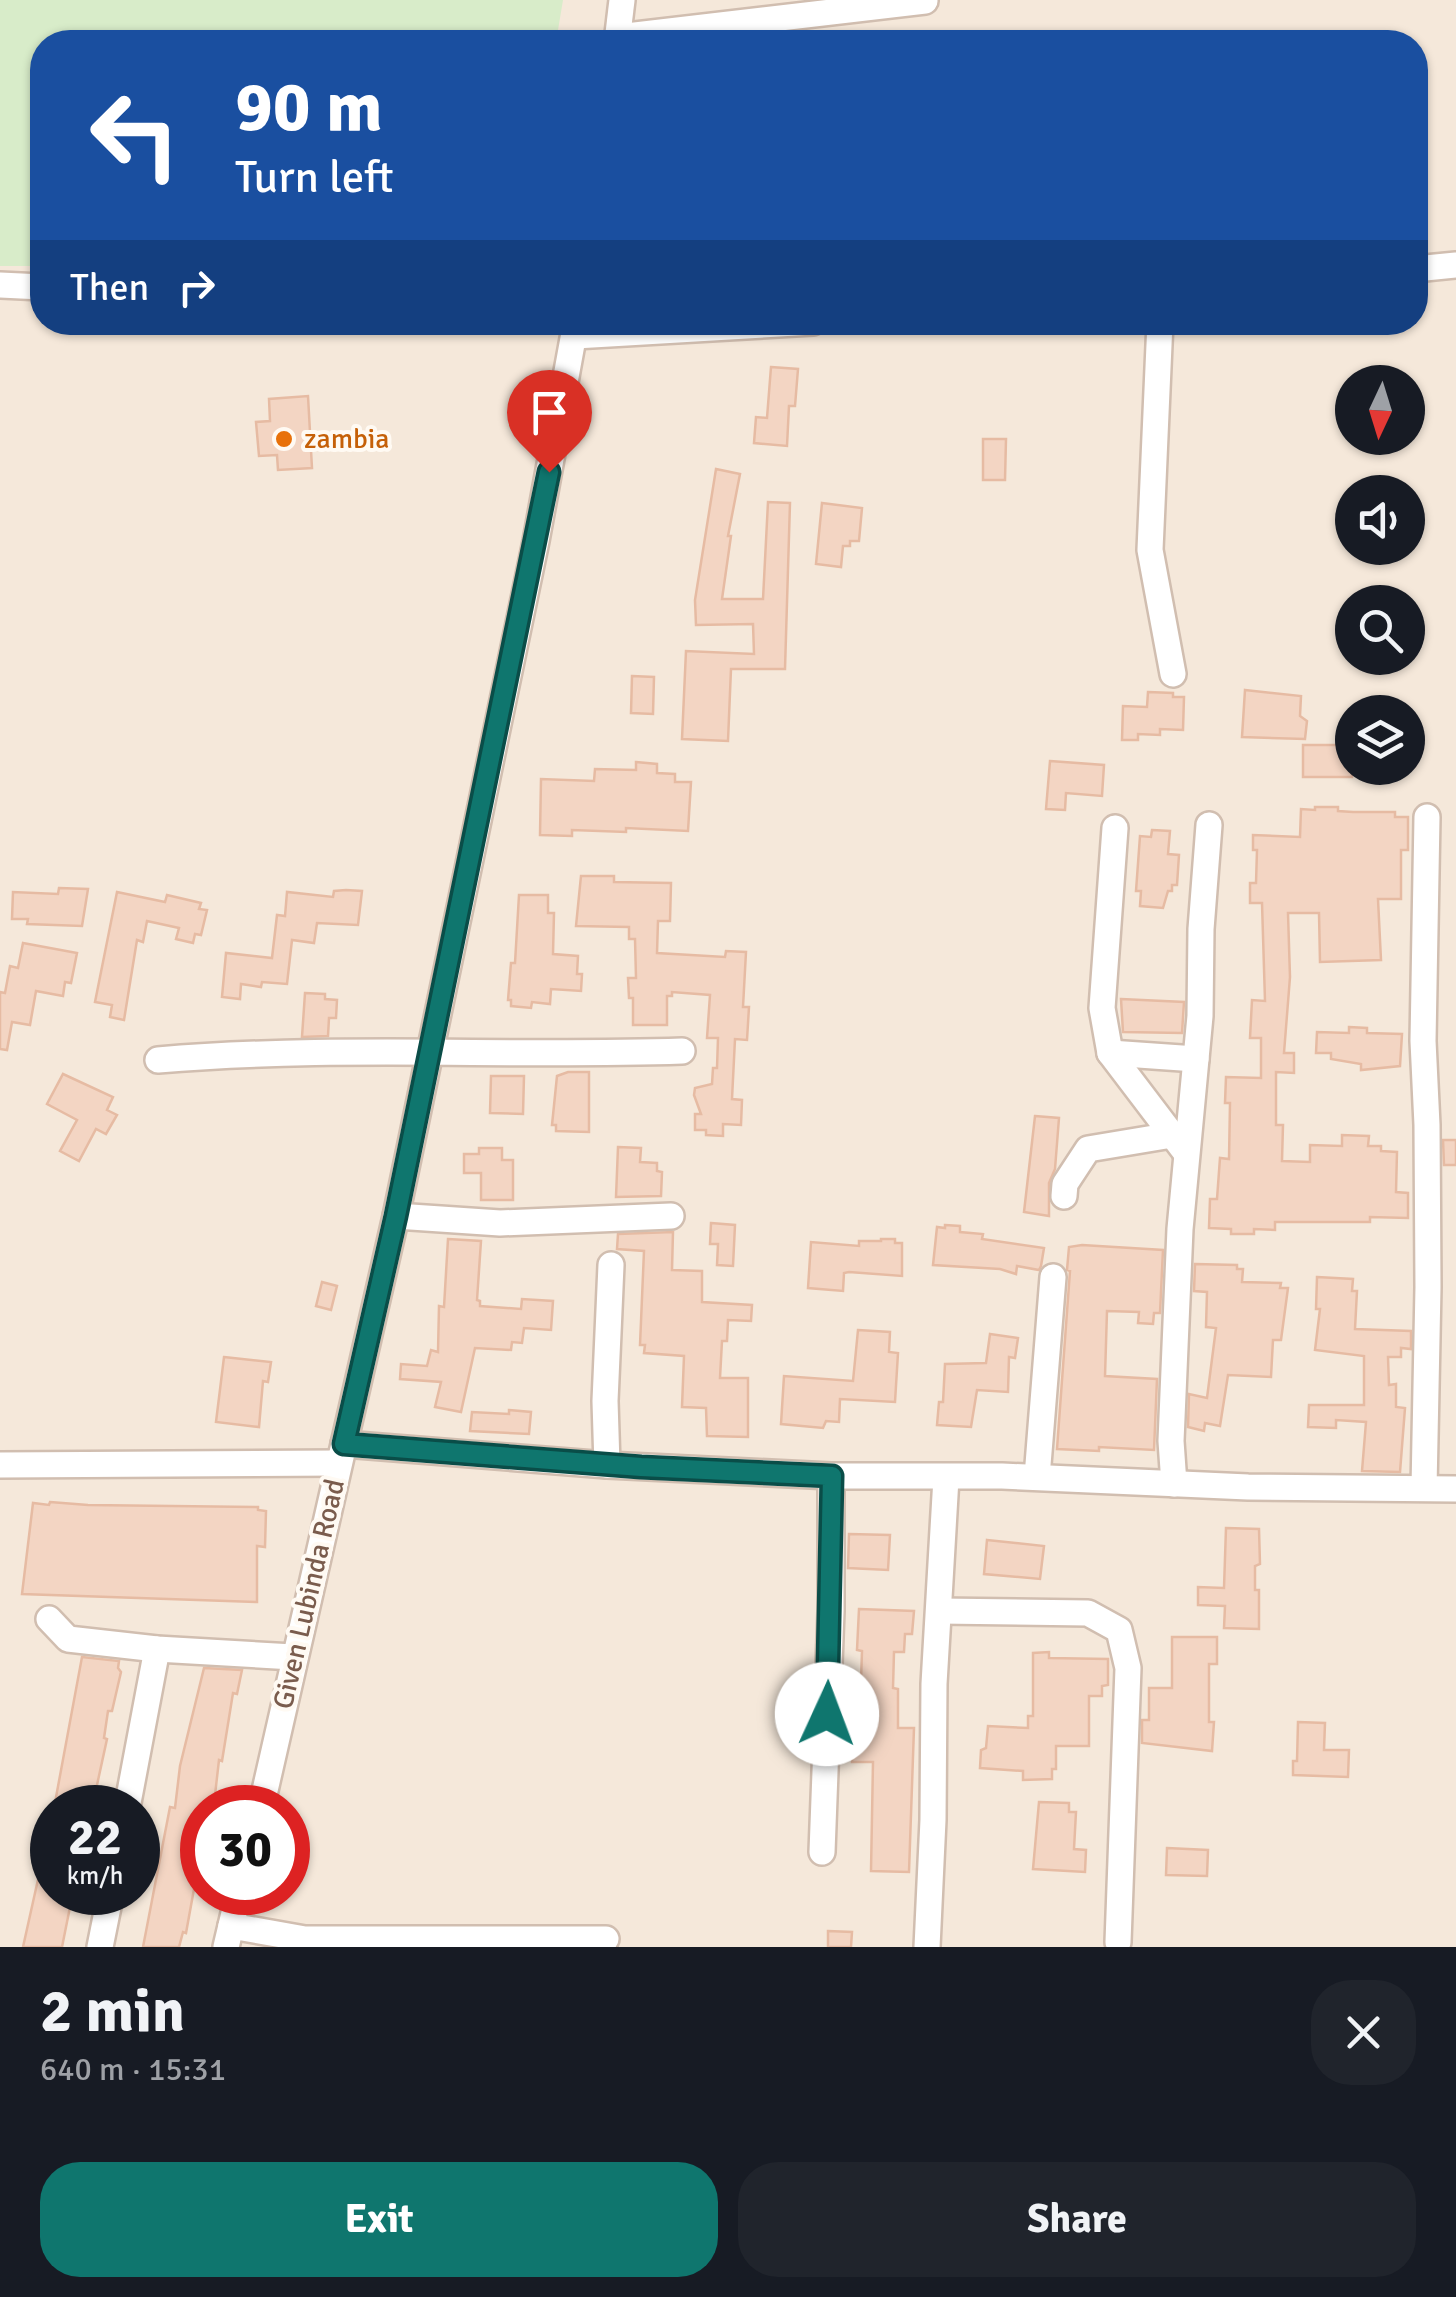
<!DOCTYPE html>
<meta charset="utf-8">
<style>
:root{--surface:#171b24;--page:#20242c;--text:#f1f3f6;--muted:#9ea1a6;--accent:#0f766e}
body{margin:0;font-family:Signika,sans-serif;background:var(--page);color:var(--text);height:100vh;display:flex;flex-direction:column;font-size:38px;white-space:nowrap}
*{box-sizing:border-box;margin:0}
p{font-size:32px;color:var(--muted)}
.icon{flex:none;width:55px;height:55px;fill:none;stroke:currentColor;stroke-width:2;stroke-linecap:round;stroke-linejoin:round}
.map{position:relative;height:1947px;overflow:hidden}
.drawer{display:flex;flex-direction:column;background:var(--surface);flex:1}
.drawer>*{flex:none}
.guide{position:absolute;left:30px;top:30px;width:1398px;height:305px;border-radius:40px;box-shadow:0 2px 8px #0004;background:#1a4fa0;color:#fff;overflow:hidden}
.needle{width:65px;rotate:184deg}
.fabs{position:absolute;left:1335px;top:365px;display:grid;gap:20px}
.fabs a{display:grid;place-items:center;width:90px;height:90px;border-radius:50%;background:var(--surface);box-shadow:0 2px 8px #0004;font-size:50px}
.speed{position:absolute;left:30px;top:1785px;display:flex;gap:20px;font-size:50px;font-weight:700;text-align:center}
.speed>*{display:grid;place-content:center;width:130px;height:130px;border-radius:50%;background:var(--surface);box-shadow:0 2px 8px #0004;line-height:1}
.speed small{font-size:25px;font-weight:400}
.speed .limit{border:15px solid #d22;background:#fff;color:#111}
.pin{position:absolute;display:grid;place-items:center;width:85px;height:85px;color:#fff;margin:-102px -42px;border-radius:50% 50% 50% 0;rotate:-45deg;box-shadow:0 0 10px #0007}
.pin .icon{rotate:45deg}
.me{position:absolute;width:110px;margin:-55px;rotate:2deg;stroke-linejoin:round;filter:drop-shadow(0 0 8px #0008)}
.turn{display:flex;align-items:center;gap:35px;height:210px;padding:0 40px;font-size:45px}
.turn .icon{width:130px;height:130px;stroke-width:2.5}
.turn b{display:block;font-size:70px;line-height:85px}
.then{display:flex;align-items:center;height:95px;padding:0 40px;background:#0003;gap:20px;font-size:38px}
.round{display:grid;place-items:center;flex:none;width:105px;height:105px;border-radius:40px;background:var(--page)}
.overview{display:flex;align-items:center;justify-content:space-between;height:170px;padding:0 40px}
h1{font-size:60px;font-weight:700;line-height:75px}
.primary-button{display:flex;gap:20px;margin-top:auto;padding:20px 40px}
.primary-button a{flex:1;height:115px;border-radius:40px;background:var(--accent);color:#fff;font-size:40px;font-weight:700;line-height:115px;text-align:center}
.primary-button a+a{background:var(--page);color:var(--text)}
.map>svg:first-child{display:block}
.residential{fill:#f5e8da;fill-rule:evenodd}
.green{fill:#d8ecc9}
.building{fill:#f3d5c3;stroke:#e6bba3;stroke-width:2.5}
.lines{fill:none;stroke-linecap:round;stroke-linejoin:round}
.minor-casing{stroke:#d1beb0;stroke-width:30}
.minor{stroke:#fff;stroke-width:25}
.route-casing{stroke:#0a4d48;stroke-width:25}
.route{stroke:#0f766e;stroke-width:18}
.food-dot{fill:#e8710a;stroke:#fffaf3;stroke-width:4}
.labels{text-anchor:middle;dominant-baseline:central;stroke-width:8;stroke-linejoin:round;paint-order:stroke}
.food-label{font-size:28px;fill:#c56008;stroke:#fffaf3;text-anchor:start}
.street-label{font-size:28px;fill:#7a5c4d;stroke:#fffaf3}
</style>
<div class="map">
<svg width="1456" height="1947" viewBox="0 0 1456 1947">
<rect width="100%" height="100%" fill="#fdf6ec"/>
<path class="residential" d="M 0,0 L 1456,0 L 1456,1947 L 0,1947 ZM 42,42 L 1415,42 L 1415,322 L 42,322 ZM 1352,382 L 1408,382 L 1408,438 L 1352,438 ZM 1352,492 L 1408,492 L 1408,548 L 1352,548 ZM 1352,602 L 1408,602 L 1408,658 L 1352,658 ZM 1352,712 L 1408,712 L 1408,768 L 1352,768 ZM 52,1808 L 138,1808 L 138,1892 L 52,1892 ZM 202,1808 L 288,1808 L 288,1892 L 202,1892 Z"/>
<path class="green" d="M 0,0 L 563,0 L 556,42 L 42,42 L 42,266 L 0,266 Z"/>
<g class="building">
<path d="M 771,367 L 798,369 L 795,406 L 789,406 L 787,446 L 754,443 L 756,417 L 767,418 Z"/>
<path d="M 308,396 L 312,468 L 278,470 L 277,455 L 259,456 L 256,422 L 270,421 L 269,399 Z"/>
<path d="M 983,439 L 1006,439 L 1005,480 L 983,480 Z"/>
<path d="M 716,469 L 740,474 L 728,536 L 731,536 L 722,599 L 763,599 L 768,502 L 790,503 L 785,669 L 731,669 L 728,741 L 682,739 L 686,651 L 754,654 L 753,624 L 696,625 L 695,600 Z"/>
<path d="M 822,503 L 862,508 L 859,541 L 850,541 L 850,546 L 843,546 L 841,567 L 816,564 Z"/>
<path d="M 632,676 L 654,677 L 653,714 L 631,713 Z"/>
<path d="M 1245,690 L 1301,696 L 1300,716 L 1307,721 L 1305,739 L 1242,737 Z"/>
<path d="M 1148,692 L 1173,693 L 1173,697 L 1184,697 L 1183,730 L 1160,729 L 1160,735 L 1138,734 L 1138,740 L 1122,740 L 1123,706 L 1147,707 Z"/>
<rect x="1303" y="745" width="49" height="32"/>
<path d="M 1050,761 L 1104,765 L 1102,796 L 1066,793 L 1065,810 L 1046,809 Z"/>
<path d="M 636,762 L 657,764 L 657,773 L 675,774 L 675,782 L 691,782 L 688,831 L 626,828 L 626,832 L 572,830 L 572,836 L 540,835 L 541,779 L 594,781 L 595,769 L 636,770 Z"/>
<path d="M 1315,807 L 1338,807 L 1338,811 L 1353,812 L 1395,812 L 1395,817 L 1408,817 L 1408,850 L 1401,850 L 1401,899 L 1378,899 L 1381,960 L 1320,962 L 1319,913 L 1288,913 L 1290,977 L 1284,1053 L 1294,1053 L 1294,1073 L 1276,1072 L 1276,1125 L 1283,1125 L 1282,1161 L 1310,1162 L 1310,1145 L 1342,1146 L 1342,1135 L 1369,1136 L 1368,1146 L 1381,1146 L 1381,1151 L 1397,1152 L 1396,1192 L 1408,1193 L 1408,1218 L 1370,1217 L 1370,1222 L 1275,1222 L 1275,1230 L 1254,1229 L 1254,1234 L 1231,1234 L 1231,1229 L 1209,1228 L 1210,1199 L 1217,1199 L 1220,1158 L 1229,1159 L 1230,1103 L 1225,1103 L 1226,1077 L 1261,1078 L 1261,1038 L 1250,1038 L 1252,1000 L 1265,1001 L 1262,903 L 1250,903 L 1250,883 L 1256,883 L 1257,850 L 1253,850 L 1253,835 L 1300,837 L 1301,809 L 1315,810 Z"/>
<path d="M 1152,830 L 1170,831 L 1168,854 L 1179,855 L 1177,885 L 1172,885 L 1172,891 L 1168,891 L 1163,908 L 1140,906 L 1141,891 L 1136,891 L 1140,836 L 1151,837 Z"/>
<path d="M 581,876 L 614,876 L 614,882 L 671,883 L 670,921 L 658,921 L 657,953 L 725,957 L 726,951 L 746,952 L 743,1007 L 749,1007 L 747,1040 L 735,1039 L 732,1099 L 742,1100 L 741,1125 L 723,1124 L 723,1136 L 706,1135 L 706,1130 L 695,1130 L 695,1114 L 701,1114 L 694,1095 L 695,1088 L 712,1084 L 713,1068 L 717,1068 L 718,1038 L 707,1038 L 710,995 L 672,992 L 672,996 L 667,996 L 667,1025 L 633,1025 L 633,998 L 629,998 L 628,978 L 636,978 L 635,939 L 629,939 L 629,927 L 576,926 Z"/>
<path d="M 59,888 L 88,889 L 82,926 L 27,924 L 28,919 L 12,919 L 13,892 L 58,894 Z"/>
<path d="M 346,890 L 362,891 L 358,925 L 317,923 L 314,943 L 292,940 L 287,984 L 262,982 L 261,987 L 241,984 L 240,999 L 222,997 L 226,953 L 272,958 L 277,915 L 285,916 L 287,892 L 333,897 L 334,891 Z"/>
<path d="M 117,892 L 165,902 L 167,895 L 201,903 L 199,909 L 207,910 L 201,935 L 195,934 L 193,943 L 176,939 L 179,928 L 147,921 L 143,942 L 137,940 L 124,1020 L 110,1017 L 112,1005 L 95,1002 Z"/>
<path d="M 519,895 L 548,895 L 548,913 L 554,913 L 553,954 L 578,956 L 577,974 L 582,974 L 581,991 L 551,989 L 550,1004 L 532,1002 L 531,1008 L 511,1006 L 511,1000 L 508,1000 L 511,963 L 515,963 Z"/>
<path d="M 23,943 L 77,953 L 71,983 L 65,982 L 63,996 L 36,991 L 30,1025 L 12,1022 L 7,1050 L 0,1049 L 0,992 L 5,993 L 10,966 L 18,968 Z"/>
<path d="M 305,993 L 325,994 L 325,999 L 337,1000 L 336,1018 L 329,1018 L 328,1036 L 302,1037 Z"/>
<path d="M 1121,999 L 1184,1002 L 1182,1033 L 1123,1032 Z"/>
<path d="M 1349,1027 L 1367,1028 L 1367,1033 L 1402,1034 L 1400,1066 L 1361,1070 L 1361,1064 L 1331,1059 L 1331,1053 L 1316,1053 L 1317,1032 L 1349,1033 Z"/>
<path d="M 568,1072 L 589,1072 L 589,1132 L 556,1131 L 556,1125 L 552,1125 L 557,1076 Z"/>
<path d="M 63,1074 L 113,1097 L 107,1110 L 117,1115 L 106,1134 L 96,1129 L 79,1161 L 60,1151 L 77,1120 L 47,1104 Z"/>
<path d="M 491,1076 L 524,1076 L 523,1114 L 490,1113 Z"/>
<path d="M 1035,1116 L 1059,1118 L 1055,1169 L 1049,1183 L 1049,1216 L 1024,1212 Z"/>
<path d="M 1443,1140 L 1456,1140 L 1456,1165 L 1444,1165 Z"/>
<path d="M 618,1147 L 641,1148 L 640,1162 L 657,1163 L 657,1171 L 662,1172 L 661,1196 L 616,1197 Z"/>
<path d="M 479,1148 L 502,1148 L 502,1160 L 513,1160 L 513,1200 L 481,1200 L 481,1173 L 464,1173 L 464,1154 L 479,1154 Z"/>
<path d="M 711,1223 L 735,1225 L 733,1266 L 717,1265 L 718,1244 L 710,1244 Z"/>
<path d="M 945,1225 L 960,1226 L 960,1232 L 983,1234 L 982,1239 L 1044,1248 L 1041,1266 L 1039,1270 L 1017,1266 L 1016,1274 L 1000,1269 L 933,1265 L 937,1227 L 945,1228 Z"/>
<path d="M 673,1232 L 672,1270 L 702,1271 L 702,1302 L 752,1305 L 751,1321 L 728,1320 L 727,1341 L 722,1341 L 720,1378 L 748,1378 L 748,1437 L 707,1436 L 706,1408 L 682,1407 L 684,1356 L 644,1353 L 645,1345 L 640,1345 L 644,1251 L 617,1249 L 618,1234 Z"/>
<path d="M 448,1239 L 481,1241 L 477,1300 L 480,1301 L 480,1306 L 521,1309 L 522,1299 L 553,1301 L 551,1330 L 524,1328 L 522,1343 L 512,1342 L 511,1350 L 475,1348 L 461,1412 L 435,1407 L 441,1382 L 400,1379 L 401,1364 L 427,1366 L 431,1350 L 438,1352 L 439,1306 L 444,1307 Z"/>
<path d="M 881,1239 L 895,1239 L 895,1243 L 902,1243 L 902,1276 L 849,1272 L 844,1273 L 843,1291 L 808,1288 L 811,1242 L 859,1246 L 859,1241 L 881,1241 Z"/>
<path d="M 1082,1245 L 1163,1250 L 1160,1313 L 1154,1313 L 1153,1324 L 1138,1323 L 1139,1312 L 1107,1311 L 1105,1376 L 1157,1379 L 1154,1450 L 1099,1447 L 1099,1451 L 1057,1449 L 1070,1271 L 1067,1270 L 1069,1247 Z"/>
<path d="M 1195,1264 L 1237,1265 L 1237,1269 L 1243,1269 L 1242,1282 L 1281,1283 L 1280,1288 L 1288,1288 L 1281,1340 L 1273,1340 L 1271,1377 L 1228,1375 L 1220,1426 L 1205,1423 L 1204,1431 L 1188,1427 L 1189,1394 L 1207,1398 L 1216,1328 L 1206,1327 L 1207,1292 L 1194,1291 Z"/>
<path d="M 1317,1277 L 1353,1279 L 1352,1291 L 1357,1291 L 1355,1329 L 1411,1331 L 1411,1349 L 1401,1348 L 1401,1357 L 1388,1357 L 1389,1385 L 1396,1384 L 1396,1407 L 1405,1408 L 1400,1472 L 1362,1471 L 1366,1422 L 1336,1420 L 1336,1428 L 1308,1427 L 1309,1405 L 1364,1405 L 1364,1356 L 1315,1350 L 1320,1309 L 1316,1309 Z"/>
<path d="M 322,1282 L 337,1286 L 331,1310 L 316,1306 Z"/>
<path d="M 858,1330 L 890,1332 L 889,1352 L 898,1353 L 895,1402 L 840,1399 L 839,1422 L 826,1421 L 823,1428 L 781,1424 L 784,1376 L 853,1381 Z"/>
<path d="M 990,1334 L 1018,1338 L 1015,1358 L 1009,1357 L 1008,1392 L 977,1390 L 971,1427 L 937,1425 L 939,1402 L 943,1402 L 945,1364 L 986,1363 Z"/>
<path d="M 224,1357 L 271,1362 L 268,1382 L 263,1381 L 259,1427 L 216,1422 Z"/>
<path d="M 509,1410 L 531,1412 L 529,1434 L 470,1431 L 472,1412 L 509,1414 Z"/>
<path d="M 50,1502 L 88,1505 L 258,1507 L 258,1510 L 266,1511 L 265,1547 L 257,1546 L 257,1602 L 22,1594 L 33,1503 L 49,1505 Z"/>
<path d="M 1226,1528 L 1259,1529 L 1260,1564 L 1255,1566 L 1255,1590 L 1259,1590 L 1259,1629 L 1224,1628 L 1225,1606 L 1198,1605 L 1198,1587 L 1224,1588 Z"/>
<path d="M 849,1534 L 890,1535 L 888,1570 L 848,1568 Z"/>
<path d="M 987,1540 L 1044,1546 L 1040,1579 L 984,1574 Z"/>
<path d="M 859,1609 L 914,1611 L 912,1634 L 905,1634 L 904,1652 L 894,1652 L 893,1688 L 898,1689 L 898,1728 L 914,1728 L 909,1872 L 871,1871 L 873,1762 L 852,1762 L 856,1682 L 861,1682 L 862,1651 L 857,1650 Z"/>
<path d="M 1172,1637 L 1217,1637 L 1217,1664 L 1209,1664 L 1209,1722 L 1214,1722 L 1212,1751 L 1142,1743 L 1142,1720 L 1149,1720 L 1149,1688 L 1172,1688 Z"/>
<path d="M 1049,1652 L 1049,1658 L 1108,1659 L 1108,1685 L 1102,1686 L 1102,1696 L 1089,1696 L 1089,1746 L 1056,1746 L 1056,1769 L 1052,1769 L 1052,1779 L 1023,1780 L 1023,1771 L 980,1768 L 981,1750 L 986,1748 L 988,1726 L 1028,1728 L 1028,1716 L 1033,1716 L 1033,1653 Z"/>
<path d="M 82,1657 L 119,1661 L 118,1668 L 121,1672 L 112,1711 L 108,1711 L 104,1738 L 107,1739 L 92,1808 L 54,1808 Z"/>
<path d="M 204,1668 L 242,1670 L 237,1694 L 233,1693 L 222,1761 L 219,1760 L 215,1795 L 211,1808 L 202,1808 L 202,1845 L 186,1933 L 183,1932 L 179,1947 L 143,1947 L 170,1807 L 175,1808 L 180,1766 Z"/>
<path d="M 1298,1722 L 1325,1723 L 1324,1750 L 1349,1750 L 1348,1777 L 1293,1775 L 1293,1761 L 1297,1761 Z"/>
<path d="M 1039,1802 L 1069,1803 L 1069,1812 L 1076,1812 L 1074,1849 L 1086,1850 L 1085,1872 L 1033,1869 Z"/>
<path d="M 47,1839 L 52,1839 L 52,1892 L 73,1892 L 62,1947 L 23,1947 Z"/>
<path d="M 1167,1848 L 1208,1850 L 1207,1876 L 1166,1875 Z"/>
<path d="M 828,1931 L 852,1932 L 851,1947 L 828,1947 Z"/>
</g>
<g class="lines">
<g class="minor-casing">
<g id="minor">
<path d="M 618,37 L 925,1"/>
<path d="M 617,42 L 622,0"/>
<path d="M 1415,269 L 1456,265"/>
<path d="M 0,285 L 42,287"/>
<path d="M 1160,322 L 1150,550 L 1173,674"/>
<path d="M 575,336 L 813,322"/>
<path d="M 1115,828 L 1102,1008 L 1110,1053 L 1186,1153"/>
<path d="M 1110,1053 L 1196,1059"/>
<path d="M 158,1060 C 332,1045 507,1057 682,1051"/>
<path d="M 1064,1196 L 1065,1184 L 1088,1149 L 1172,1135"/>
<path d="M 396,1216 L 500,1223 L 671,1216"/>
<path d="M 344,1444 L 607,1465 L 831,1476 L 1002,1476 L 1248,1487 L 1456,1489"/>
<path d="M 0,1465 L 339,1463"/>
<path d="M 607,1465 L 605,1401 L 611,1265"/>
<path d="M 1037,1477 L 1053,1277"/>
<path d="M 1174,1484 L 1171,1441 L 1180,1229 L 1200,1016 L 1201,929 L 1209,825"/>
<path d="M 1424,1488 L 1428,1287 L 1427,1125 L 1423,1041 L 1427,817"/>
<path d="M 939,1611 L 1088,1613 L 1119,1630 L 1128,1668 L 1118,1942"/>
<path d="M 49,1619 L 68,1639 L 157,1649 L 293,1657"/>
<path d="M 127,1808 L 157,1649"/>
<path d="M 261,1808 L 396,1216 L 536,541 L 576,322"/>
<path d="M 822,1852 L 831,1611 L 831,1476"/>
<path d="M 231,1926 L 305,1939 L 606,1939"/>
<path d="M 100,1947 L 111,1892"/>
<path d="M 226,1947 L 239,1892"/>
<path d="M 927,1947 L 933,1820 L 934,1684 L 946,1478"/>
</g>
</g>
<use href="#minor" class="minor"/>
</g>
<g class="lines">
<g class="route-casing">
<path id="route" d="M 549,472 L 396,1216 L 344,1444 L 641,1467 L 832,1476 L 827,1714"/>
</g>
<use href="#route" class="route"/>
</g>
<circle class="food-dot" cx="284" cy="439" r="10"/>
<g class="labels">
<g class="food-label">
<text x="304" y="439">zambia</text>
</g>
<g class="street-label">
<text transform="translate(309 1594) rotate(-77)">Given Lubinda Road</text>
</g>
</g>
</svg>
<div class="fabs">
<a><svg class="needle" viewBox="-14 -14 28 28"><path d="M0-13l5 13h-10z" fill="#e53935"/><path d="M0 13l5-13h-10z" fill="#9ea1a6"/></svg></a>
<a><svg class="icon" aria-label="sound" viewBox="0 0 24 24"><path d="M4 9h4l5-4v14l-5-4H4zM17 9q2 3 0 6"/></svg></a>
<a><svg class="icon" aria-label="search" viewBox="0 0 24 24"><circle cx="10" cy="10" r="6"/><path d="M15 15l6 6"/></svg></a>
<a><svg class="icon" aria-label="layers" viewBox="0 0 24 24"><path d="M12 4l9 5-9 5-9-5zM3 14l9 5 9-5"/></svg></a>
</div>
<div class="speed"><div>22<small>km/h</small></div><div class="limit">30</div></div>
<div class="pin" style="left:549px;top:472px;background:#d93025"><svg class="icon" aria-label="arrive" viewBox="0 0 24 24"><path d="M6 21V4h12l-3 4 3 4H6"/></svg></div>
<svg class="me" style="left:827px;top:1714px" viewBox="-20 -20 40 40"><circle r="19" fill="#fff"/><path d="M0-13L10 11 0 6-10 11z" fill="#0f766e"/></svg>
<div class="guide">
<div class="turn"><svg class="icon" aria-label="left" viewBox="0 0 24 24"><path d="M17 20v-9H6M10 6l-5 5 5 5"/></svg><div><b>90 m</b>Turn left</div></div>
<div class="then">Then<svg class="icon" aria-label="right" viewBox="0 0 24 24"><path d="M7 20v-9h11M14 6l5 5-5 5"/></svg></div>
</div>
</div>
<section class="drawer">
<div class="overview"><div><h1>2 min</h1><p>640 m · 15:31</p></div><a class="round"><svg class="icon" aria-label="close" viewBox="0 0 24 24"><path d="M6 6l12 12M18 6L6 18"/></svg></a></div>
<div class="primary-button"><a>Exit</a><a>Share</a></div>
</section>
